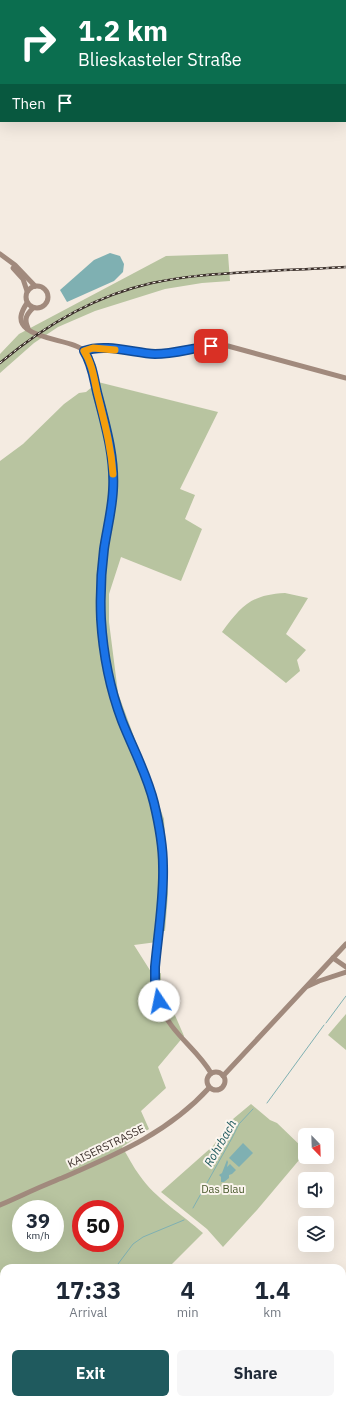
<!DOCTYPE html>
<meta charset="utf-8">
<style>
:root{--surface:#fff;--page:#f6f6f7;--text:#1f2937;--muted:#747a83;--accent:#1f5a5e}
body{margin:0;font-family:"IBM Plex Sans",sans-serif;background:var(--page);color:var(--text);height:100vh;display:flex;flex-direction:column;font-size:15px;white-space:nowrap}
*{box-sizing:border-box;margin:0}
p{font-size:13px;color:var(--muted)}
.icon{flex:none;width:22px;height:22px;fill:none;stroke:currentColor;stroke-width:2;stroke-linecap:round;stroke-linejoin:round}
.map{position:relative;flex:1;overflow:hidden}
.side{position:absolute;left:0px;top:1264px;width:346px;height:140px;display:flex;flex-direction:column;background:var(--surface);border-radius:12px 12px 0 0;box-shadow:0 4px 16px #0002}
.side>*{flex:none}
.banner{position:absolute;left:0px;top:0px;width:346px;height:122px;box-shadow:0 4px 16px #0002;background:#0b6e4f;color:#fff;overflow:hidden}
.needle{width:26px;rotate:157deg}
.fabs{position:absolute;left:298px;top:1128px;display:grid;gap:8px}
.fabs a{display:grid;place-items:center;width:36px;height:36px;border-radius:6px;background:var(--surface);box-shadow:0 4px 16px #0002;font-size:20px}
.speed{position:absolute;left:12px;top:1200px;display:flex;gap:8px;font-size:20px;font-weight:700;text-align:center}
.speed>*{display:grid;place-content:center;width:52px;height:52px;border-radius:50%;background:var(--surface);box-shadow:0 4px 16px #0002;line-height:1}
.speed small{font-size:10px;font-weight:400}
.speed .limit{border:6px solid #d22;background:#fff;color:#111}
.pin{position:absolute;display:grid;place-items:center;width:34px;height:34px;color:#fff;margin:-17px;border-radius:8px;box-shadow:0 2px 6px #0006}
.me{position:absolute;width:44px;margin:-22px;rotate:349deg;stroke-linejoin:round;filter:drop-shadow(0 0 3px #0008)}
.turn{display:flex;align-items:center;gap:14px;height:84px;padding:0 12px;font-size:18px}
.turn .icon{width:52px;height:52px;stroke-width:2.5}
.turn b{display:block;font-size:28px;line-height:34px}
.then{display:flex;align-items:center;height:38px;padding:0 12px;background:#0003;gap:8px;font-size:15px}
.eta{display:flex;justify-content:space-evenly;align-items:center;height:68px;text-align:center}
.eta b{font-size:24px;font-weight:700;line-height:28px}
.action{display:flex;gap:8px;margin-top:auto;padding:8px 12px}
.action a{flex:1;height:46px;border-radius:6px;background:var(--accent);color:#fff;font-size:16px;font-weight:700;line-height:46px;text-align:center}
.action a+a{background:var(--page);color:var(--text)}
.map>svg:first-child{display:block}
.green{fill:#b8c4a0;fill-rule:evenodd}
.water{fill:#7fb0b2}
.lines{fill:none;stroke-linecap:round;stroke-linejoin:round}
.stream{stroke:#7fb0b2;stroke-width:1}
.secondary{stroke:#a18a7d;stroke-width:5}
.rail-casing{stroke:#3b302b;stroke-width:2.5}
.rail{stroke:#fbf5ee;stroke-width:1;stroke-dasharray:3;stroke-linecap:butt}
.route-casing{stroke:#114b97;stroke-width:10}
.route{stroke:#1a73e8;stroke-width:7}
.slow{stroke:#f59e0b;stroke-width:7}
.labels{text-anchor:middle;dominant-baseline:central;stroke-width:4;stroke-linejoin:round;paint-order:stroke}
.street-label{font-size:11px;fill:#3b302b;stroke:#fbf5ee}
.park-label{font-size:11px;fill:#4a5a2e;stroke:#fbf5ee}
.water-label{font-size:12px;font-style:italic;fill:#1f5a5e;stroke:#fbf5ee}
</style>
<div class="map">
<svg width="346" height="1404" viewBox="0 0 346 1404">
<rect width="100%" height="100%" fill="#f4ebe1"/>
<g class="green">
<path d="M 228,254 L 230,281 L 202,283 L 165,289 L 95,311 L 58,327 L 34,343 L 0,373 L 0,354 L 19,334 L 166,256 Z"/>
<path d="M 90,380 L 218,412 L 180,489 L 195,495 L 185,519 L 202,529 L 181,581 L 121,557 L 109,594 L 109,622 L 118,693 L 164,819 L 168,894 L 165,931 L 159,930 L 157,942 L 134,945 L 153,975 L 161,973 L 161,983 L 184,1036 L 158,1067 L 166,1088 L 141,1111 L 149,1129 L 122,1147 C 128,1156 133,1167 140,1176 C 155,1198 183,1215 203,1233 L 168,1268 L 4,1268 L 4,1400 L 74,1400 L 72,1403 L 74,1404 L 0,1404 L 0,461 L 23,444 L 64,404 L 79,393 L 86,392 L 92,387 ZM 21,1209 L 55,1209 L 55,1243 L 21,1243 ZM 81,1209 L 115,1209 L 115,1243 L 81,1243 Z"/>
<path d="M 285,593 L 308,598 L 286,634 L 306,650 L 297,660 L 300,671 L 286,683 L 222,632 C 242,605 251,595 285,593 Z"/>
<path d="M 346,1014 L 346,1050 L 328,1035 Z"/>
<path d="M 251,1104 L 270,1120 L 277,1123 L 305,1150 L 305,1153 L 257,1210 L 223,1247 L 207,1229 L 161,1192 L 213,1146 L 233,1119 Z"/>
<path d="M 85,1400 L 189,1400 L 188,1404 L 84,1404 L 86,1401 Z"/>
</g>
<g class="water">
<path d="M 110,253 L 120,256 L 124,264 L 123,272 L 114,281 L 67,302 L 60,290 L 94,260 Z"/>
<path d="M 243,1143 L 253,1153 L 239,1167 L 229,1158 Z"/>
<path d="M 227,1160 L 228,1162 L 227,1167 L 230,1164 L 236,1170 L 232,1174 L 229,1175 L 229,1178 L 224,1182 L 221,1182 L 221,1177 L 219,1175 L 222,1173 Z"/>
</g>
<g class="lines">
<g class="stream">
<path d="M 326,1023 L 346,996"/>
<path d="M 267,1103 L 324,1025"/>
<path d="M 193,1208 L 232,1138 L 239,1124 L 253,1109"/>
<path d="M 115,1268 L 133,1244 L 143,1237 L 184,1220"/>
<path d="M 0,1334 L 4,1333"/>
<path d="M 0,1398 L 2,1403"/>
</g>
<g class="secondary">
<path d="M 0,254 L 15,265 L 35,286"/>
<path d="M 13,268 L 23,279 L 27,291"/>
<circle cx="37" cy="297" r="11"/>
<path d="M 27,303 C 21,312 17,321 27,329 C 43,341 77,341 85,352 C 93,363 94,380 97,393 C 101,409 107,426 110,443 C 114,468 113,493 110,519 C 108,530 105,541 104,552 C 101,573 100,595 101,616 C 103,651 110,687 122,720 C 128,736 136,751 142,767 C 153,792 160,821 163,849 C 165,877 161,906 158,934 C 156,957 152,979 159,1002 C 170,1034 195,1046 211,1073"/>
<path d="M 28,328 C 24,319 26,315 33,308"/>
<path d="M 84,351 L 93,348 L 102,348 L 157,354 L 211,346 L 228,346 L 346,378"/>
<path d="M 333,958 L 346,967"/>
<path d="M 308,986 L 319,981 L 346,972"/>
<circle cx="216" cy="1081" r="9"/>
<path d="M 223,1076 L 346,944"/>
<path d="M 0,1205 C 21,1196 41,1186 62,1178 C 117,1154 168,1133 209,1088"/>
</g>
<g class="rail-casing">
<path id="rail" d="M 0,363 C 45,325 94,296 152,283 C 184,276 216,274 249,272 C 281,270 314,269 346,267"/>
</g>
<use href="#rail" class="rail"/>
</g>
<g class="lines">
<g class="route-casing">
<path id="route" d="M 159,1001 L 155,982 L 155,967 C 158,934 164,899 163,866 C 163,845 159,824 154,803 C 147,774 133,749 122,721 C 110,689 103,653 101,619 C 100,596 101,572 104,549 C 107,529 112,510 113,490 C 115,458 106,427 98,396 C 94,381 93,365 84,351 C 105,343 134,353 155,354 C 174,354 192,348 211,346"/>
</g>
<use href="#route" class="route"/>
<path class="slow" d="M 113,474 C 111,445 104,421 97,392 C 94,378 92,363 84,351 L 93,348 L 115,350"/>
</g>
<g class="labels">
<g class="street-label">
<text transform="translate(106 1146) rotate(-26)">KAISERSTRASSE</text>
</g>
<g class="park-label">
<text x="223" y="1189">Das Blau</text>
</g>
<g class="water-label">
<text transform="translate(220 1143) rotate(-60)">Rohrbach</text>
</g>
</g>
</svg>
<div class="fabs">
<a><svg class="needle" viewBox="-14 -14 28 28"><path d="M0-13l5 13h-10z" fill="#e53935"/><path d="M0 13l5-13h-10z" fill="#747a83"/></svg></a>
<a><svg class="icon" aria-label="sound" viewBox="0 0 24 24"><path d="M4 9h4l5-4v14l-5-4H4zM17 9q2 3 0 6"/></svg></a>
<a><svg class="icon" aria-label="layers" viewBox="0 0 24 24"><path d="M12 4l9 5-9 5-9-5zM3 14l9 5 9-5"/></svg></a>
</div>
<div class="speed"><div>39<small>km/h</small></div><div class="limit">50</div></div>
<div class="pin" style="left:211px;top:346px;background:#d93025"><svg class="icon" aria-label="arrive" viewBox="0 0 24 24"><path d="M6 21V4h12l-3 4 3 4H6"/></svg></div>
<svg class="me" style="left:159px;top:1001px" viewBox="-20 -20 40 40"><circle r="19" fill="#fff"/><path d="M0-13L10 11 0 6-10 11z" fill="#1a73e8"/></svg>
<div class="banner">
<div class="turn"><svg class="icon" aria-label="right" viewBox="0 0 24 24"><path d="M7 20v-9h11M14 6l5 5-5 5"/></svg><div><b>1.2 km</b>Blieskasteler Straße</div></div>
<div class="then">Then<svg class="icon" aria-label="arrive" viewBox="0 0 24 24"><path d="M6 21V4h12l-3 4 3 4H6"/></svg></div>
</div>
<section class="side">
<div class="eta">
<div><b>17:33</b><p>Arrival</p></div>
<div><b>4</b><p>min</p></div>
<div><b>1.4</b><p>km</p></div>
</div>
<div class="action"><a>Exit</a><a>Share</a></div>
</section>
</div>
